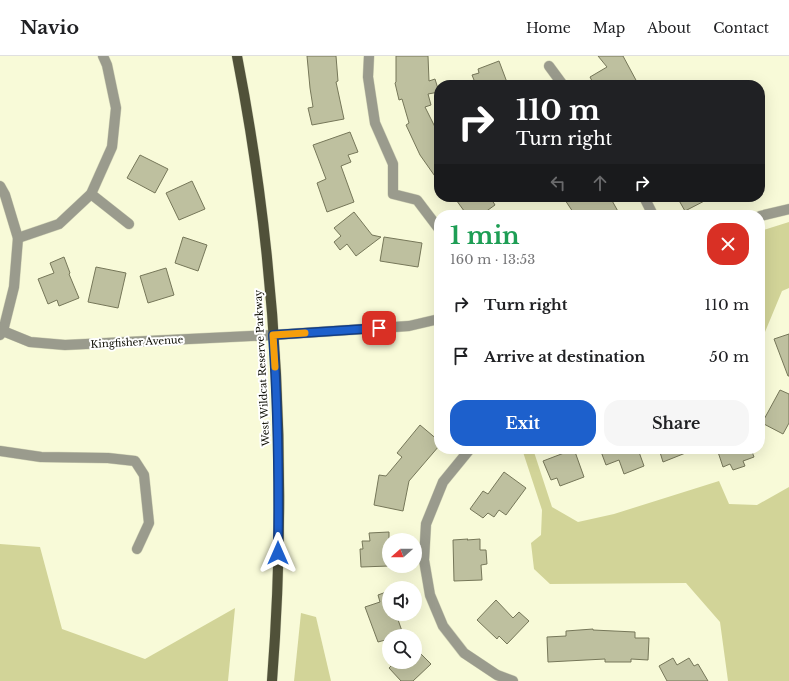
<!DOCTYPE html>
<meta charset="utf-8">
<style>
:root{--surface:#fff;--page:#f6f6f6;--text:#202124;--muted:#757577;--line:#e0e0e0;--accent:#1d60cc}
body{margin:0;font-family:"Libre Baskerville",serif;background:var(--page);color:var(--text);height:100vh;display:flex;flex-direction:column;font-size:15px;white-space:nowrap}
*{box-sizing:border-box;margin:0}
p{font-size:13px;color:var(--muted)}
.icon{flex:none;width:22px;height:22px;fill:none;stroke:currentColor;stroke-width:2;stroke-linecap:round;stroke-linejoin:round}
.map{position:relative;flex:1;overflow:hidden}
.details{position:absolute;left:434px;top:154px;width:331px;height:244px;display:flex;flex-direction:column;background:var(--surface);border-radius:16px;box-shadow:0 4px 16px #0002}
.details>*{flex:none}
.top-card{position:absolute;left:434px;top:24px;width:331px;height:122px;border-radius:16px;box-shadow:0 4px 16px #0002;background:#202124;color:#fff;overflow:hidden}
.needle{width:26px;rotate:249deg}
.tools{position:absolute;left:382px;top:477px;display:grid;gap:8px}
.tools a{display:grid;place-items:center;width:40px;height:40px;border-radius:50%;background:var(--surface);box-shadow:0 4px 16px #0002;font-size:20px}
.pin{position:absolute;display:grid;place-items:center;width:34px;height:34px;color:#fff;margin:-17px;border-radius:8px;box-shadow:0 2px 6px #0006}
.me{position:absolute;width:44px;margin:-22px;rotate:0deg;stroke-linejoin:round;filter:drop-shadow(0 0 3px #0008)}
.turn{display:flex;align-items:center;gap:14px;height:84px;padding:0 16px;font-size:18px}
.turn .icon{width:52px;height:52px;stroke-width:2.5}
.turn b{display:block;font-size:28px;line-height:34px}
.lanes{display:flex;align-items:center;height:38px;padding:0 16px;background:#0003;justify-content:center;gap:20px;direction:ltr}
.lanes .off{opacity:.35}
.round{display:grid;place-items:center;flex:none;width:42px;height:42px;border-radius:16px;background:var(--page)}
.headline{display:flex;align-items:center;justify-content:space-between;height:68px;padding:0 16px}
h1{font-size:24px;font-weight:800;line-height:30px;color:#1e9e55}
.action{display:flex;gap:8px;margin-top:auto;padding:8px 16px}
.action a{flex:1;height:46px;border-radius:16px;background:var(--accent);color:#fff;font-size:16px;font-weight:800;line-height:46px;text-align:center}
.action a+a{background:var(--page);color:var(--text)}
ul{padding:0;list-style:none}
li{display:flex;align-items:center;gap:12px;height:52px;padding:0 16px}
li div{flex:1}
li b{display:block;font-size:15px}
li em{font-style:normal}
header{display:flex;align-items:center;gap:24px;box-sizing:border-box;height:56px;padding:0 20px;background:var(--surface);border-bottom:1px solid var(--line)}
header strong{font-size:19px}
nav{display:flex;gap:22px;margin-inline-start:auto;font-size:14px}
.map>svg:first-child{display:block}
.green{fill:#d2d498}
.building{fill:#bec09f;stroke:#767759}
.lines{fill:none;stroke-linecap:round;stroke-linejoin:round}
.minor-casing{stroke:#d2d4b6;stroke-width:11}
.major-casing{stroke:#d2d4b6;stroke-width:11}
.minor{stroke:#9a9b8d;stroke-width:10}
.major{stroke:#505139;stroke-width:10}
.route-casing{stroke:#133e85;stroke-width:10}
.route{stroke:#1d60cc;stroke-width:7}
.slow{stroke:#f59e0b;stroke-width:7}
.labels{text-anchor:middle;dominant-baseline:central;stroke-width:4;stroke-linejoin:round;paint-order:stroke}
.street-label{font-size:10px;fill:#0d0d03;stroke:#fff}
</style>
<header>
<strong>Navio</strong>
<nav><a>Home</a><a>Map</a><a>About</a><a>Contact</a></nav>
</header>
<div class="map">
<svg width="789" height="625" viewBox="0 0 789 625">
<rect width="100%" height="100%" fill="#f8fad8"/>
<g class="green">
<path d="M 789,166 L 789,232 L 782,235 L 760,288 L 760,225 L 762,221 L 760,216 L 760,175 Z"/>
<path d="M 522,393 L 533,393 L 552,451 L 578,466 L 614,458 L 719,425 L 729,448 L 757,449 L 789,431 L 789,625 L 728,625 L 720,566 L 686,527 L 550,528 L 534,513 L 531,487 L 541,479 L 542,454 Z"/>
<path d="M 0,488 L 40,491 L 62,573 L 145,603 L 235,552 L 228,625 L 0,625 Z"/>
<path d="M 301,557 L 316,561 L 331,625 L 294,625 Z"/>
</g>
<g class="building">
<path d="M 307,0 L 336,0 L 338,25 L 336,26 L 344,63 L 312,69 L 308,52 L 313,51 L 310,32 Z"/>
<path d="M 396,0 L 428,0 L 429,25 L 435,23 L 439,36 L 428,38 L 431,49 L 425,51 L 439,79 L 439,126 L 420,99 L 406,69 L 409,67 L 402,43 L 399,44 L 395,27 L 396,26 Z"/>
<path d="M 598,0 L 623,0 L 637,26 L 631,29 L 594,29 L 590,21 L 607,11 Z"/>
<path d="M 499,5 L 508,29 L 476,29 L 472,19 L 479,17 L 478,13 Z"/>
<path d="M 350,76 L 358,96 L 348,99 L 351,106 L 341,110 L 354,146 L 327,156 L 317,127 L 326,123 L 313,89 Z"/>
<path d="M 140,99 L 168,113 L 155,137 L 127,122 Z"/>
<path d="M 192,125 L 205,153 L 179,164 L 166,137 Z"/>
<path d="M 454,141 L 490,141 L 495,149 L 481,159 L 467,159 Z"/>
<path d="M 563,141 L 610,141 L 620,159 L 575,159 Z"/>
<path d="M 677,141 L 712,141 L 685,155 Z"/>
<path d="M 354,156 L 372,179 L 381,181 L 356,200 L 347,188 L 340,194 L 334,186 L 341,180 L 334,172 Z"/>
<path d="M 183,181 L 207,189 L 198,215 L 175,207 Z"/>
<path d="M 384,181 L 422,187 L 418,211 L 380,205 Z"/>
<path d="M 64,201 L 70,217 L 69,218 L 79,242 L 59,250 L 57,244 L 48,248 L 38,223 L 54,217 L 50,207 Z"/>
<path d="M 96,211 L 126,217 L 118,252 L 88,246 Z"/>
<path d="M 166,212 L 174,239 L 148,247 L 140,220 Z"/>
<path d="M 789,278 L 789,320 L 788,320 L 774,283 Z"/>
<path d="M 780,334 L 789,338 L 789,367 L 783,378 L 762,367 Z"/>
<path d="M 420,369 L 439,385 L 439,390 L 409,425 L 403,455 L 374,449 L 379,419 L 386,420 L 402,401 L 397,397 Z"/>
<path d="M 563,393 L 574,393 L 584,421 L 560,430 L 557,422 L 551,424 L 543,405 L 564,397 Z"/>
<path d="M 600,393 L 645,393 L 645,394 L 639,396 L 644,410 L 624,418 L 619,404 L 606,409 Z"/>
<path d="M 659,393 L 693,393 L 693,394 L 663,406 Z"/>
<path d="M 717,393 L 751,393 L 754,401 L 743,405 L 745,410 L 733,414 L 730,408 L 723,411 Z"/>
<path d="M 504,416 L 526,432 L 506,459 L 499,454 L 494,461 L 488,457 L 483,462 L 470,453 L 483,435 L 488,438 Z"/>
<path d="M 389,476 L 389,510 L 361,511 L 360,493 L 363,493 L 362,485 L 370,485 L 369,477 Z"/>
<path d="M 468,483 L 467,484 L 480,483 L 480,494 L 486,494 L 487,508 L 481,509 L 482,524 L 454,525 L 453,484 Z"/>
<path d="M 389,535 L 389,558 L 396,558 L 403,578 L 396,580 L 389,580 L 389,583 L 378,586 L 365,551 L 380,546 L 378,539 Z"/>
<path d="M 496,544 L 513,562 L 519,556 L 529,565 L 507,588 L 499,580 L 497,583 L 477,564 Z"/>
<path d="M 593,573 L 593,574 L 635,576 L 635,582 L 649,582 L 648,604 L 631,603 L 631,606 L 605,606 L 605,603 L 548,606 L 547,581 L 566,580 L 566,575 Z"/>
<path d="M 415,592 L 431,608 L 413,625 L 401,625 L 389,612 L 395,606 L 415,606 Z"/>
<path d="M 673,602 L 677,609 L 689,602 L 694,610 L 698,608 L 708,625 L 667,625 L 659,610 Z"/>
</g>
<g class="lines">
<g class="minor-casing">
<g id="minor">
<path d="M 369,0 L 368,21 L 375,67 L 393,108 L 393,138 L 417,144 L 439,173"/>
<path d="M 549,10 L 563,29"/>
<path d="M 0,130 L 5,139 L 18,182 L 14,231 L 3,275 L 0,279"/>
<path d="M 91,138 L 129,168"/>
<path d="M 644,141 L 653,159"/>
<path d="M 760,160 L 789,153"/>
<path d="M 18,182 L 59,168 L 91,138 L 112,91 L 116,52 L 107,9 L 103,0"/>
<path d="M 3,275 L 30,286 L 65,289 L 273,279 L 409,270 L 439,263"/>
<path d="M 470,393 L 443,426 L 426,468 L 424,504 L 430,539 L 443,570 L 464,597 L 497,619 L 513,625"/>
<path d="M 0,395 L 41,401 L 108,402 L 135,405 L 144,419 L 149,467 L 137,493"/>
</g>
</g>
<g class="major-casing">
<path id="major" d="M 237,0 C 277,205 288,417 272,625"/>
</g>
<use href="#minor" class="minor"/>
<use href="#major" class="major"/>
</g>
<g class="lines">
<g class="route-casing">
<path id="route" d="M 278,497 C 279,424 278,352 273,279 L 379,272"/>
</g>
<use href="#route" class="route"/>
<path class="slow" d="M 275,311 L 273,279 L 305,277"/>
</g>
<g class="labels">
<g class="street-label">
<text transform="translate(137 286) rotate(-3)">Kingfisher Avenue</text>
<text transform="translate(262 312) rotate(-93)">West Wildcat Reserve Parkway</text>
</g>
</g>
</svg>
<div class="tools">
<a><svg class="needle" viewBox="-14 -14 28 28"><path d="M0-13l5 13h-10z" fill="#e53935"/><path d="M0 13l5-13h-10z" fill="#757577"/></svg></a>
<a><svg class="icon" aria-label="sound" viewBox="0 0 24 24"><path d="M4 9h4l5-4v14l-5-4H4zM17 9q2 3 0 6"/></svg></a>
<a><svg class="icon" aria-label="search" viewBox="0 0 24 24"><circle cx="10" cy="10" r="6"/><path d="M15 15l6 6"/></svg></a>
</div>
<div class="pin" style="left:379px;top:272px;background:#d93025"><svg class="icon" aria-label="arrive" viewBox="0 0 24 24"><path d="M6 21V4h12l-3 4 3 4H6"/></svg></div>
<svg class="me" style="left:278px;top:497px" viewBox="-20 -20 40 40"><path d="M0-17L14 15 0 8-14 15z" fill="#1d60cc" stroke="#fff" stroke-width="4"/></svg>
<div class="top-card">
<div class="turn"><svg class="icon" aria-label="right" viewBox="0 0 24 24"><path d="M7 20v-9h11M14 6l5 5-5 5"/></svg><div><b>110 m</b>Turn right</div></div>
<div class="lanes"><svg class="icon off" aria-label="left" viewBox="0 0 24 24"><path d="M17 20v-9H6M10 6l-5 5 5 5"/></svg><svg class="icon off" aria-label="ahead" viewBox="0 0 24 24"><path d="M12 20V5M6 11l6-6 6 6"/></svg><svg class="icon" aria-label="right" viewBox="0 0 24 24"><path d="M7 20v-9h11M14 6l5 5-5 5"/></svg></div>
</div>
<section class="details">
<div class="headline"><div><h1>1 min</h1><p>160 m · 13:53</p></div><a class="round" style="background:#d93025;color:#fff"><svg class="icon" aria-label="close" viewBox="0 0 24 24"><path d="M6 6l12 12M18 6L6 18"/></svg></a></div>
<ul>
<li><svg class="icon" aria-label="right" viewBox="0 0 24 24"><path d="M7 20v-9h11M14 6l5 5-5 5"/></svg><div><b>Turn right</b></div><em>110 m</em></li>
<li><svg class="icon" aria-label="arrive" viewBox="0 0 24 24"><path d="M6 21V4h12l-3 4 3 4H6"/></svg><div><b>Arrive at destination</b></div><em>50 m</em></li>
</ul>
<div class="action"><a>Exit</a><a>Share</a></div>
</section>
</div>
